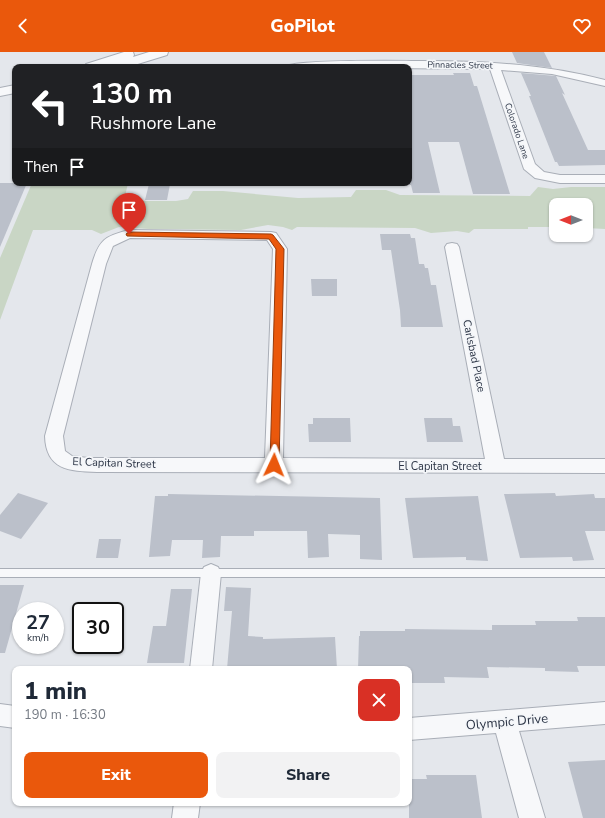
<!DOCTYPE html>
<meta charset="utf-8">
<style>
:root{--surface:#fff;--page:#f2f2f3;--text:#1f2937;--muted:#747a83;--accent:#ea580c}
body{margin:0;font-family:"Nunito Sans",sans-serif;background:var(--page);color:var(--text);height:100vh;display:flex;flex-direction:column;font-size:15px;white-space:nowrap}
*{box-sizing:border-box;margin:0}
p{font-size:13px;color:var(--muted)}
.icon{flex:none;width:22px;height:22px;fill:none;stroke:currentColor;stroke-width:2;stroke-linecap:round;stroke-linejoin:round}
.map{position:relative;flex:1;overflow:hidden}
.panel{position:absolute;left:12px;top:614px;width:400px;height:140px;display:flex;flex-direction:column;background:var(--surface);border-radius:8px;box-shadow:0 1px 3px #0004}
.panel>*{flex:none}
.top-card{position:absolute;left:12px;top:12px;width:400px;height:122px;border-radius:8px;box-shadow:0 1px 3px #0004;background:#202124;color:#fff;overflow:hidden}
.needle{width:26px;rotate:270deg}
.fabs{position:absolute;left:549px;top:146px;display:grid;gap:8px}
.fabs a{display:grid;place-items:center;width:44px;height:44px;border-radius:8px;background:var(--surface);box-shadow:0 1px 3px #0004;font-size:20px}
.speed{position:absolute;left:12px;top:550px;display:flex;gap:8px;font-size:20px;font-weight:700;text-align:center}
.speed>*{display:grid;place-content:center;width:52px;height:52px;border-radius:50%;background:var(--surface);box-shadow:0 1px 3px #0004;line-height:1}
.speed small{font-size:10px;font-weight:400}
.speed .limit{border:2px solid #111;border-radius:6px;background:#fff;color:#111}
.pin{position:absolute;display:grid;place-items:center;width:34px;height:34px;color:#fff;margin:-41px -17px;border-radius:50% 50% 50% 0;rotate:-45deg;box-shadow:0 0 4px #0007}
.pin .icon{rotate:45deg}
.me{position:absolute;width:44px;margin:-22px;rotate:2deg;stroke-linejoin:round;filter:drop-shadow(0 0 3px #0008)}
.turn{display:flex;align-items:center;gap:14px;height:84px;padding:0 12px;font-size:18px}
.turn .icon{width:52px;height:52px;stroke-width:2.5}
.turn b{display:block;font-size:28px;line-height:34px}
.then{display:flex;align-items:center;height:38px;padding:0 12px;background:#0003;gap:8px;font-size:15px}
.round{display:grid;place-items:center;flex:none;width:42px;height:42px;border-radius:8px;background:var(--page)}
.headline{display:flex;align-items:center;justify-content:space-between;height:68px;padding:0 12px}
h1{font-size:24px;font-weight:800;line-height:30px}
.button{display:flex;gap:8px;margin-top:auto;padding:8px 12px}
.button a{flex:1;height:46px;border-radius:8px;background:var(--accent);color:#fff;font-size:16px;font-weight:800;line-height:46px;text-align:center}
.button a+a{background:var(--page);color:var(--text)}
header{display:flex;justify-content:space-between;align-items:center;height:52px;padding:0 12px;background:var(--accent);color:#fff;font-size:18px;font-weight:800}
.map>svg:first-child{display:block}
.green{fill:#c9d6c5}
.building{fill:#bbc0ca}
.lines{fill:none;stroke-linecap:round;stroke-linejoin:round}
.service-casing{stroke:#a9aeb7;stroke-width:2}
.minor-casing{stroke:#a9aeb7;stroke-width:2}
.tertiary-casing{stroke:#a9aeb7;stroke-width:2}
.service{fill:#f7f8fa;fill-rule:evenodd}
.minor{fill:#f7f8fa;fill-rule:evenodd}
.tertiary{fill:#f7f8fa;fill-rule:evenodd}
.route{fill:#ea580c;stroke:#983908}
.labels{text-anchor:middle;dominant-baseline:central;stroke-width:3.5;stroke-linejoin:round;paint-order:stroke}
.far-street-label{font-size:9px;fill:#2b3445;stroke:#f4f6f9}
.street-label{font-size:11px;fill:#2b3445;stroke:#f4f6f9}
.near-street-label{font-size:13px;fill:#2b3445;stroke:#f4f6f9}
</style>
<header><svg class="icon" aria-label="back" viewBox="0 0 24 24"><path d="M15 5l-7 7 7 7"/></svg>GoPilot<svg class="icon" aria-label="heart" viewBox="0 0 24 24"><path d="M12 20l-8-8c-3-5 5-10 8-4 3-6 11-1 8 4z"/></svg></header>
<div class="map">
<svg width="605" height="766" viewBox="0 0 605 766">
<rect width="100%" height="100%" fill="#e4e7ec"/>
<path class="green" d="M 32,131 L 128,131 L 124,149 L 176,149 L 188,147 L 193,139 L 223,139 L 298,146 L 351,145 L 356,138 L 386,138 L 400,143 L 530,144 L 538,135 L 553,137 L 571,135 L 605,135 L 605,177 L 586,176 L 586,153 L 556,153 L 556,175 L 528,175 L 528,177 L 474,177 L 469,181 L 457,179 L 431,181 L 415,176 L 297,175 L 292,178 L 283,175 L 268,173 L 241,178 L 149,177 L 119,175 L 101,182 L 92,178 L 33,178 L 0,268 L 0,206 Z"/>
<g class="building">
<path d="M 512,0 L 544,0 L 552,16 L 517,11 Z"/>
<path d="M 453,21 L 470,21 L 474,34 L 477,34 L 510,142 L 473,142 L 459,90 L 428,90 L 440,141 L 413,141 L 411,133 L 409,133 L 409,23 L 454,23 Z"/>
<path d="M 521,21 L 556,24 L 565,43 L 562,41 L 588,98 L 605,98 L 605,113 L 559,114 L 557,110 L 555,110 L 529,44 L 531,44 Z"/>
<path d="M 0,131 L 27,131 L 0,195 Z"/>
<path d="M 149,132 L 170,132 L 167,148 L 145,148 Z"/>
<path d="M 380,182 L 410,182 L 411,186 L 415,186 L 419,212 L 424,212 L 425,216 L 428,216 L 431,233 L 436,233 L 443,275 L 401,275 L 400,258 L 391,198 L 382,198 Z"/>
<path d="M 311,227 L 337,227 L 337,244 L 312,244 Z"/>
<path d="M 313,366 L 350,366 L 351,390 L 309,390 L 308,372 L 313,372 Z"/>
<path d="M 424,366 L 452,366 L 453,374 L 460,374 L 463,390 L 427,390 Z"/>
<path d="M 18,441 L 48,451 L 21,487 L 0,479 L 0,463 Z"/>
<path d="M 555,441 L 556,444 L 594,442 L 595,446 L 605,446 L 605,479 L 585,479 L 594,508 L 573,509 L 572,505 L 520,506 L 504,442 Z"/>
<path d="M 168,442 L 380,446 L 382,508 L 360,507 L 360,483 L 328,482 L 329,505 L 308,506 L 307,479 L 254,479 L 254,484 L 221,484 L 220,505 L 202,506 L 203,488 L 172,488 L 170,504 L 149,505 L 155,444 L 168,444 Z"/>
<path d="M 478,444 L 488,509 L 466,508 L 466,505 L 413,506 L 405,446 Z"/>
<path d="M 99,487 L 121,487 L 118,506 L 96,506 Z"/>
<path d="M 0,533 L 24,533 L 5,601 L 0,601 Z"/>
<path d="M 226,535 L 251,536 L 248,584 L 263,585 L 263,587 L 335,585 L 337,617 L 227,617 L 232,559 L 224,559 Z"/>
<path d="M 171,537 L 192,537 L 184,611 L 147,611 L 153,574 L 166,574 Z"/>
<path d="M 577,565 L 605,565 L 605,614 L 577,614 L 579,620 L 545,619 L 545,616 L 487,615 L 489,626 L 444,625 L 445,631 L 410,631 L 409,617 L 358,617 L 359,584 L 360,584 L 360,579 L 405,579 L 405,577 L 492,578 L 492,573 L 536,573 L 535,569 L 578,569 Z"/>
<path d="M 605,708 L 605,766 L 583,766 L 568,710 Z"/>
<path d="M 426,723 L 476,723 L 482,766 L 409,766 L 409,727 L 427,727 Z"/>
</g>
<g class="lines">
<g class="service-casing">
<rect id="service" x="0" y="517" width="605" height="8"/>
</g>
<g class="minor-casing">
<g id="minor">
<path d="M 422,9 C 484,9 544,12 605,28 L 605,34 L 552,22 L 501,18 L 535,112 L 544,120 L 560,123 L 605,123 L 605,131 L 560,131 L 535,126 L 524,117 L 490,17 L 285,15 C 291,7 404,9 422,9 Z"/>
<path d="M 129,178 L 271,180 L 276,181 L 287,197 L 283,406 L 485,407 L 445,195 L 447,192 L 452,191 L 457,192 L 459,195 L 504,407 L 605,407 L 605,421 L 97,420 C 69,419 46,418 45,384 L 92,212 C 99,188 105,184 129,178 ZM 130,186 L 267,188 L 273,197 L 265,406 L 88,406 L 72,404 L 65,399 L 63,384 L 106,212 L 113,194 Z"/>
<path d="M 211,512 L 218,515 L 221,521 L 212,617 L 190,617 L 201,521 L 204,515 Z"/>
<path d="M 605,650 L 605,672 L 519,679 L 545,766 L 519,766 L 496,681 L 409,688 L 409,666 Z"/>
<path d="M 0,652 L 15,654 L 15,676 L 0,674 Z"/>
<path d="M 174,751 L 200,751 L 198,766 L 172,766 Z"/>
</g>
</g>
<g class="tertiary-casing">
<g id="tertiary">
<path d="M 124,0 L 133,0 L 134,3 L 133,5 L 149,0 L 168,0 L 167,3 L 128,15 L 108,15 L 110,13 L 104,15 L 84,15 L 86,12 Z"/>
<path d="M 15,33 L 15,41 L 0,44 L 0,36 Z"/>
</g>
</g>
<use href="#service" class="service"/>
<use href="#minor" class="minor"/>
<use href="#tertiary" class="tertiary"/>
</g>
<path class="route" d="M 129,180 L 271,182 L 273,183 L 284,197 L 279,413 L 278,416 L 271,416 L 270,413 L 276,197 L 269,187 L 127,184 L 126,182 Z"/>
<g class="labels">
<g class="far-street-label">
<text transform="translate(460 13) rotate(1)">Pinnacles Street</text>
<text transform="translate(517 79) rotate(71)">Colorado Lane</text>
</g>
<g class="street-label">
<text transform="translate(474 304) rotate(78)">Carlsbad Place</text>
<text transform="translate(114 411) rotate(2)">El Capitan Street</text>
<text x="440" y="414">El Capitan Street</text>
</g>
<g class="near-street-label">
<text transform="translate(507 670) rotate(-5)">Olympic Drive</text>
</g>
</g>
</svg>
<div class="fabs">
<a><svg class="needle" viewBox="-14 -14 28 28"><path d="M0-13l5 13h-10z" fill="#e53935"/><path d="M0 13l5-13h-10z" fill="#747a83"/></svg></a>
</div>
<div class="speed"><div>27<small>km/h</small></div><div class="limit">30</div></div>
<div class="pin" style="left:129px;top:182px;background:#d93025"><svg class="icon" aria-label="arrive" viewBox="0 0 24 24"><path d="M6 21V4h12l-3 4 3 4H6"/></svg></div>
<svg class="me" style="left:274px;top:413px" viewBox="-20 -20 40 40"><path d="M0-17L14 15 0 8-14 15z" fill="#ea580c" stroke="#fff" stroke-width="4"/></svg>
<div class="top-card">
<div class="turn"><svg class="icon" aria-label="left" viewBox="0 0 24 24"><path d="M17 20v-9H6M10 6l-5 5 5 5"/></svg><div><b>130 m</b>Rushmore Lane</div></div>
<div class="then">Then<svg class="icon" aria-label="arrive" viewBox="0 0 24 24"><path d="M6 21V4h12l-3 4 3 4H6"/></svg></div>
</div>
<section class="panel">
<div class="headline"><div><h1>1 min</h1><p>190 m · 16:30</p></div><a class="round" style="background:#d93025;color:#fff"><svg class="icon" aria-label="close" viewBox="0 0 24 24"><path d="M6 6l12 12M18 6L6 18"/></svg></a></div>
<div class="button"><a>Exit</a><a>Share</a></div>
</section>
</div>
